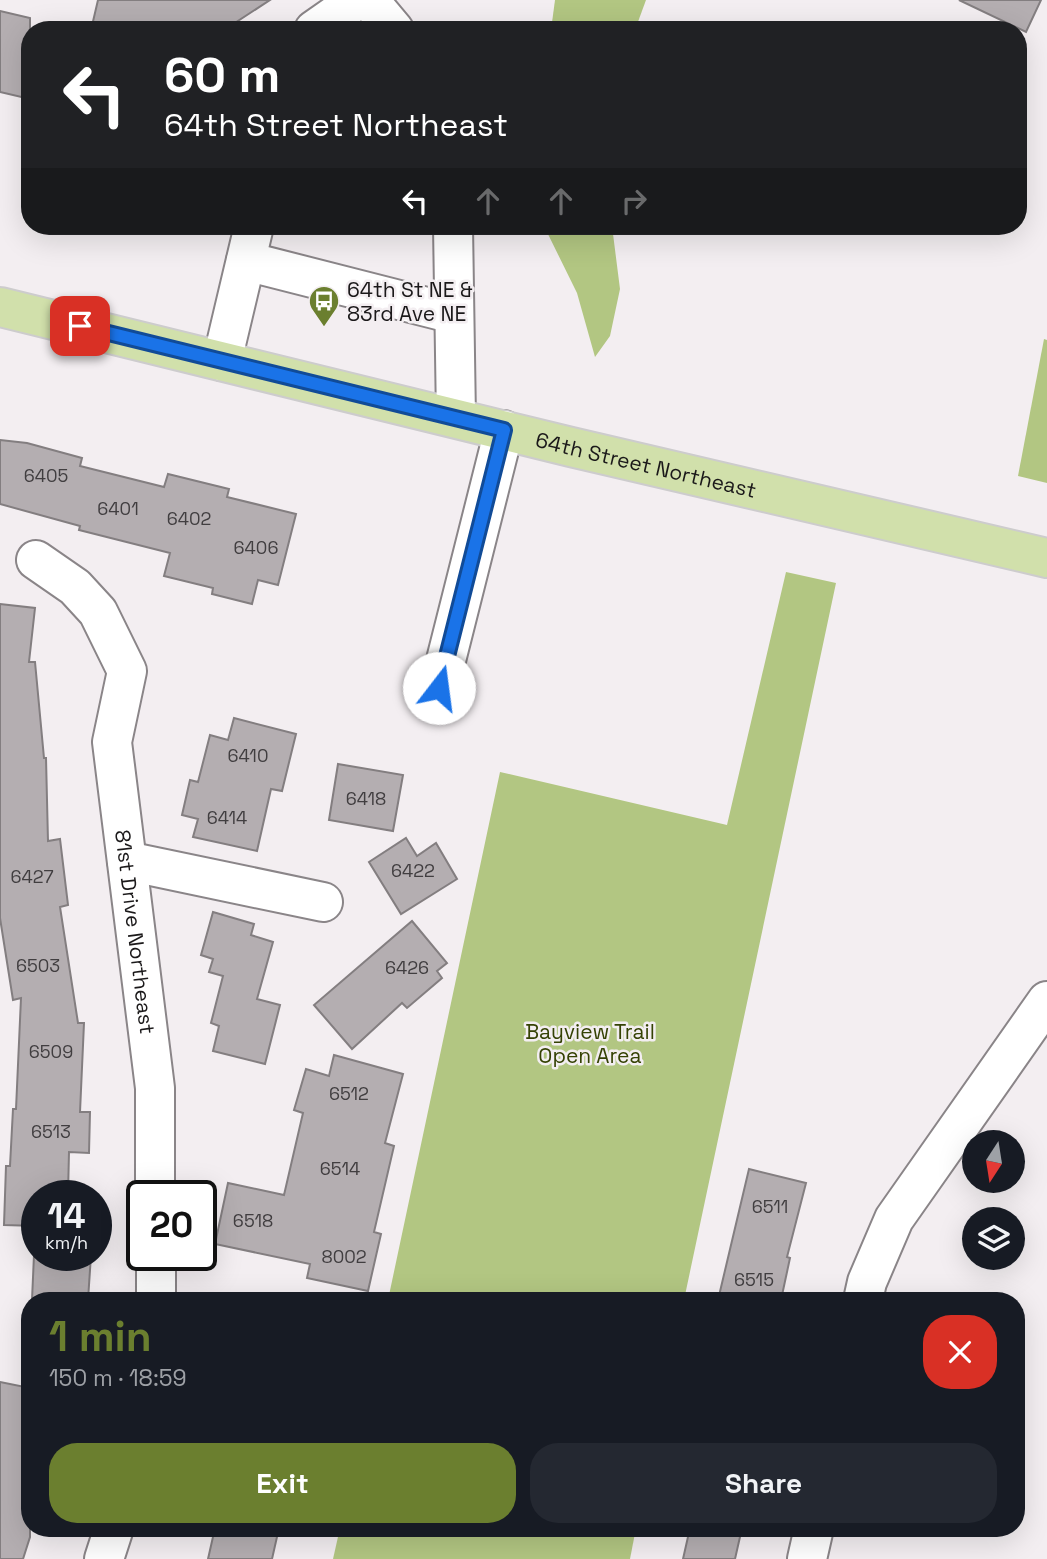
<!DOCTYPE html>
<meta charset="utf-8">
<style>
:root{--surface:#171b24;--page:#242831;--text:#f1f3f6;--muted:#9ea1a6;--accent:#6b7f2f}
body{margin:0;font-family:"Space Grotesk",sans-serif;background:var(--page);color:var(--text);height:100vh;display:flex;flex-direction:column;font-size:26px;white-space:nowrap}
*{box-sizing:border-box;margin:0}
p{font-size:23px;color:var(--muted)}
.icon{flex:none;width:38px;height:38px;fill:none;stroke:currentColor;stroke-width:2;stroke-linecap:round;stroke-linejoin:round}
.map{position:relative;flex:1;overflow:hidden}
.side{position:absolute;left:21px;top:1292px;width:1004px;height:245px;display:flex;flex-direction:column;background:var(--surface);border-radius:28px;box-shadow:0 7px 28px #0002}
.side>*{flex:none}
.banner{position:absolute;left:21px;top:21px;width:1006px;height:214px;border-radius:28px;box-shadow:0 7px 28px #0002;background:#202124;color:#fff;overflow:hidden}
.needle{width:46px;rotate:192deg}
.buttons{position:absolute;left:962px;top:1130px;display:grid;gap:14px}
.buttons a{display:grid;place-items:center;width:63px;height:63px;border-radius:50%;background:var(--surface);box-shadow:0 7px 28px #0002;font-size:35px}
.speed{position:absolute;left:21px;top:1180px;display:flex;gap:14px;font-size:35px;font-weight:700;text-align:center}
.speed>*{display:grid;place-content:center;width:91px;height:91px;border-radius:50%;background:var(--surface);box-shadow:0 7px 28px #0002;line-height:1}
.speed small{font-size:18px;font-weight:400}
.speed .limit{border:4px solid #111;border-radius:10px;background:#fff;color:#111}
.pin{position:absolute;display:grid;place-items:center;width:60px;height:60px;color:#fff;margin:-30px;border-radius:14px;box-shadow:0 4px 10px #0006}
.me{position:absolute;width:77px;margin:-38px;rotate:15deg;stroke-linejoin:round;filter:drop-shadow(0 0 5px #0008)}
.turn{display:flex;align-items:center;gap:24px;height:147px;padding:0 28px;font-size:32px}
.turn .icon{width:91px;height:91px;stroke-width:2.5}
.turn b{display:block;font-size:49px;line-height:60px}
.lanes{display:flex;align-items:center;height:66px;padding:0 28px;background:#0003;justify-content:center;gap:35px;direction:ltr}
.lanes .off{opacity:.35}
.round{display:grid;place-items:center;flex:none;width:74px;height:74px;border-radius:28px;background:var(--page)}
.overview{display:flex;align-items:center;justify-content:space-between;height:119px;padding:0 28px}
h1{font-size:42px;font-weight:800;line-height:52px;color:var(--accent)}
.primary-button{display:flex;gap:14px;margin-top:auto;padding:14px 28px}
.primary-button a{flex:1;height:80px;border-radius:28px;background:var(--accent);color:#fff;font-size:28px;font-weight:800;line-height:80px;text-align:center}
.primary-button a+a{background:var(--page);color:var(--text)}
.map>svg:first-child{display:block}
.green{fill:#b2c682}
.building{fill:#b4aeb1;stroke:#837e80;stroke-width:2}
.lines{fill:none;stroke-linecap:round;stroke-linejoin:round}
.minor-casing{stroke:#8a8588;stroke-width:42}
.major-casing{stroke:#cdcccd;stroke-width:42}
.minor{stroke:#fff;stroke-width:38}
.major{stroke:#d1e0ab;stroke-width:38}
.route-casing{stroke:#114b97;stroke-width:18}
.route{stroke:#1a73e8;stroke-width:12}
.labels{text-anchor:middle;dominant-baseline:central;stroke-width:5;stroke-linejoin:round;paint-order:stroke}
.number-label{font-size:18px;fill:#413e40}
.poi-label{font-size:21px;fill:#1b191a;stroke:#f3eef1;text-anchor:start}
.street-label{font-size:21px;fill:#1b191a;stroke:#f3eef1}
.park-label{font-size:21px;fill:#354204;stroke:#f3eef1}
</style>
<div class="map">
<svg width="1047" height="1559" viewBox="0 0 1047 1559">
<rect width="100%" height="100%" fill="#f3eef1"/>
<g class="green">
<path d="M 555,0 L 646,0 L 635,30 L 551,30 Z"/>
<path d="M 544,226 L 612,226 L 620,289 L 610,336 L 595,357 L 577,293 Z"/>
<path d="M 1044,339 L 1047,340 L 1047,483 L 1018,476 Z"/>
<path d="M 786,572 L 836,583 L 684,1300 L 388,1300 L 500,772 L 727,825 Z"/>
<path d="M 340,1528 L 636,1528 L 630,1559 L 333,1559 Z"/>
</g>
<g class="building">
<path d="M 98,0 L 270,0 L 224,30 L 91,30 Z"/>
<path d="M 959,0 L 1041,0 L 1026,32 Z"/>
<path d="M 0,11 L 30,18 L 30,99 L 0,92 Z"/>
<path d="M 0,440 L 27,443 L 82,458 L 80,466 L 164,487 L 168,474 L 229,489 L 227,497 L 296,514 L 278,585 L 258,580 L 252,604 L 212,594 L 213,588 L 164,576 L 170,553 L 79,530 L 80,526 L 0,504 Z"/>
<path d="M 0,604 L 35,608 L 29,662 L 35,662 L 44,758 L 46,758 L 48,841 L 60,839 L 68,905 L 60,907 L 78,1023 L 84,1023 L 80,1112 L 90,1112 L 89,1153 L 69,1152 L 68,1195 L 37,1195 L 37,1226 L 4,1225 L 6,1166 L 10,1166 L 13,1109 L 16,1109 L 21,998 L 13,1000 L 0,918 Z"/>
<path d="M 234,718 L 296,734 L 282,791 L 271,789 L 257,851 L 193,837 L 198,819 L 182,815 L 190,780 L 198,782 L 210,735 L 228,740 Z"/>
<path d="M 338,764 L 403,775 L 393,831 L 329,820 Z"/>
<path d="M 406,838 L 417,856 L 436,843 L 457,879 L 401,914 L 369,862 Z"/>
<path d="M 213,912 L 254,924 L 251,935 L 273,942 L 257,999 L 280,1005 L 265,1064 L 213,1051 L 219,1026 L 211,1023 L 223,976 L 209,972 L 213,959 L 201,955 Z"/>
<path d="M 412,921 L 447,963 L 437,971 L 442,978 L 407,1008 L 402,1003 L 352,1049 L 314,1005 Z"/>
<path d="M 334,1055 L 403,1074 L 385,1143 L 394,1146 L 374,1232 L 381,1234 L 368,1291 L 307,1278 L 310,1264 L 215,1244 L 228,1183 L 284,1195 L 303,1113 L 294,1110 L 306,1069 L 329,1076 Z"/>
<path d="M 749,1169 L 806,1183 L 787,1257 L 790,1258 L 781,1300 L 718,1300 Z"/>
<path d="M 34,1255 L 91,1255 L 88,1300 L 32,1300 Z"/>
<path d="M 0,1382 L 30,1388 L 30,1537 L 23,1559 L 0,1559 Z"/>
<path d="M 215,1528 L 279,1528 L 272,1559 L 208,1559 Z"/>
<path d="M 690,1528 L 742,1528 L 735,1559 L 683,1559 Z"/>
</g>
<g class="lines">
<g class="minor-casing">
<g id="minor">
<path d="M 369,0 L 394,30"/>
<path d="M 314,30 L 357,0"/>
<path d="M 453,226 L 456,418"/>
<path d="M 246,261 L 454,314"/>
<path d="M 222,361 L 254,226"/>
<path id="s1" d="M 36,560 L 75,587 L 98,612 L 127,671 L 112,742 L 155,1088 L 155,1195"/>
<path d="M 439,688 L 504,430"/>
<path d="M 127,861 L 323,902"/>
<path d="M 156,1255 L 156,1300"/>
<path d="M 863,1300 L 867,1282 L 894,1219 L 1047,1001"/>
<path d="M 104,1559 L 114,1528"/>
<path d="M 807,1559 L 814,1528"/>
</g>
</g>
<g class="major-casing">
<g id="major">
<path id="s2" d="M 0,307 L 571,447 L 1047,558"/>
</g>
</g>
<use href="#minor" class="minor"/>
<use href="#major" class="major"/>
</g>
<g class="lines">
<g class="route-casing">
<path id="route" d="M 80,326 L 504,430 L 439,688"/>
</g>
<use href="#route" class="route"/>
</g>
<defs>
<g id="bus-pin" transform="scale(1.575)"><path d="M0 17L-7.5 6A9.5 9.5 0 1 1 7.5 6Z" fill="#6b7f2f" stroke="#f3eef1"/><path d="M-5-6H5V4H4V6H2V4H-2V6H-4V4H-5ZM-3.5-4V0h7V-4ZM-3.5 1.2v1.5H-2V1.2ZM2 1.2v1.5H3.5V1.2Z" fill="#fff"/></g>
</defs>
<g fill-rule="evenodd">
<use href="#bus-pin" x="324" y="301"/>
</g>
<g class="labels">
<g class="number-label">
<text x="46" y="475">6405</text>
<text x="118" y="508">6401</text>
<text x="189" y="518">6402</text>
<text x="256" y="547">6406</text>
<text x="248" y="755">6410</text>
<text x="366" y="798">6418</text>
<text x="227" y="817">6414</text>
<text x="413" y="870">6422</text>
<text x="32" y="876">6427</text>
<text x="38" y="965">6503</text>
<text x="407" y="967">6426</text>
<text x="51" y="1051">6509</text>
<text x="349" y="1093">6512</text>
<text x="51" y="1131">6513</text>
<text x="340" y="1168">6514</text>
<text x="770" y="1206">6511</text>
<text x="253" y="1220">6518</text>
<text x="344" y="1256">8002</text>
<text x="754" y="1279">6515</text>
</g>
<g class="poi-label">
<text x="347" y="289">64th St NE &amp;<tspan x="347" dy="24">83rd Ave NE</tspan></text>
</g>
<g class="street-label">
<text stroke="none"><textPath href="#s2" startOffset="665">64th Street Northeast</textPath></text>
<text stroke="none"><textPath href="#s1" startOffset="411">81st Drive Northeast</textPath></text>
</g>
<g class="park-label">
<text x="590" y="1031">Bayview Trail<tspan x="590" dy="24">Open Area</tspan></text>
</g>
</g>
</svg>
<div class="buttons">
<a><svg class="needle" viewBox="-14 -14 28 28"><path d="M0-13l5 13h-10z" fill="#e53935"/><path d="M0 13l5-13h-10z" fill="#9ea1a6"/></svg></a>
<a><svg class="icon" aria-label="layers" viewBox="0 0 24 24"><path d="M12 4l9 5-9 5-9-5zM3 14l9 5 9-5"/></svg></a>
</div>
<div class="speed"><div>14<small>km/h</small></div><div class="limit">20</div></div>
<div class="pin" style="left:80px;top:326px;background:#d93025"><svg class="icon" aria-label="arrive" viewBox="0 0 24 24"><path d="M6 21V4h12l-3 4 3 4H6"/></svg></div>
<svg class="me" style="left:439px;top:688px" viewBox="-20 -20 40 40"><circle r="19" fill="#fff"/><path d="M0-13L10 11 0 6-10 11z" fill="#1a73e8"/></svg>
<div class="banner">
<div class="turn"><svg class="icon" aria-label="left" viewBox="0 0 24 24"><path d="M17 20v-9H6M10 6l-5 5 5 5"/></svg><div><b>60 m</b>64th Street Northeast</div></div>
<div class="lanes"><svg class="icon" aria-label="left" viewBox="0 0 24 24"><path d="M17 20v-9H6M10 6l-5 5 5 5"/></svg><svg class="icon off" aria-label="ahead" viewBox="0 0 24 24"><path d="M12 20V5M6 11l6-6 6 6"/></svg><svg class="icon off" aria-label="ahead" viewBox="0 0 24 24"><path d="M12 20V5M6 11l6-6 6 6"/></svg><svg class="icon off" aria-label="right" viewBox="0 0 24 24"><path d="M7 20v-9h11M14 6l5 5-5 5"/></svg></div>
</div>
<section class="side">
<div class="overview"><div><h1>1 min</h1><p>150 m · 18:59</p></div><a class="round" style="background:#d93025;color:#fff"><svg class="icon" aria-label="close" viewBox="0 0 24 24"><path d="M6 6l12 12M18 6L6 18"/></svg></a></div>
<div class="primary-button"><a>Exit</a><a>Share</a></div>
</section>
</div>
